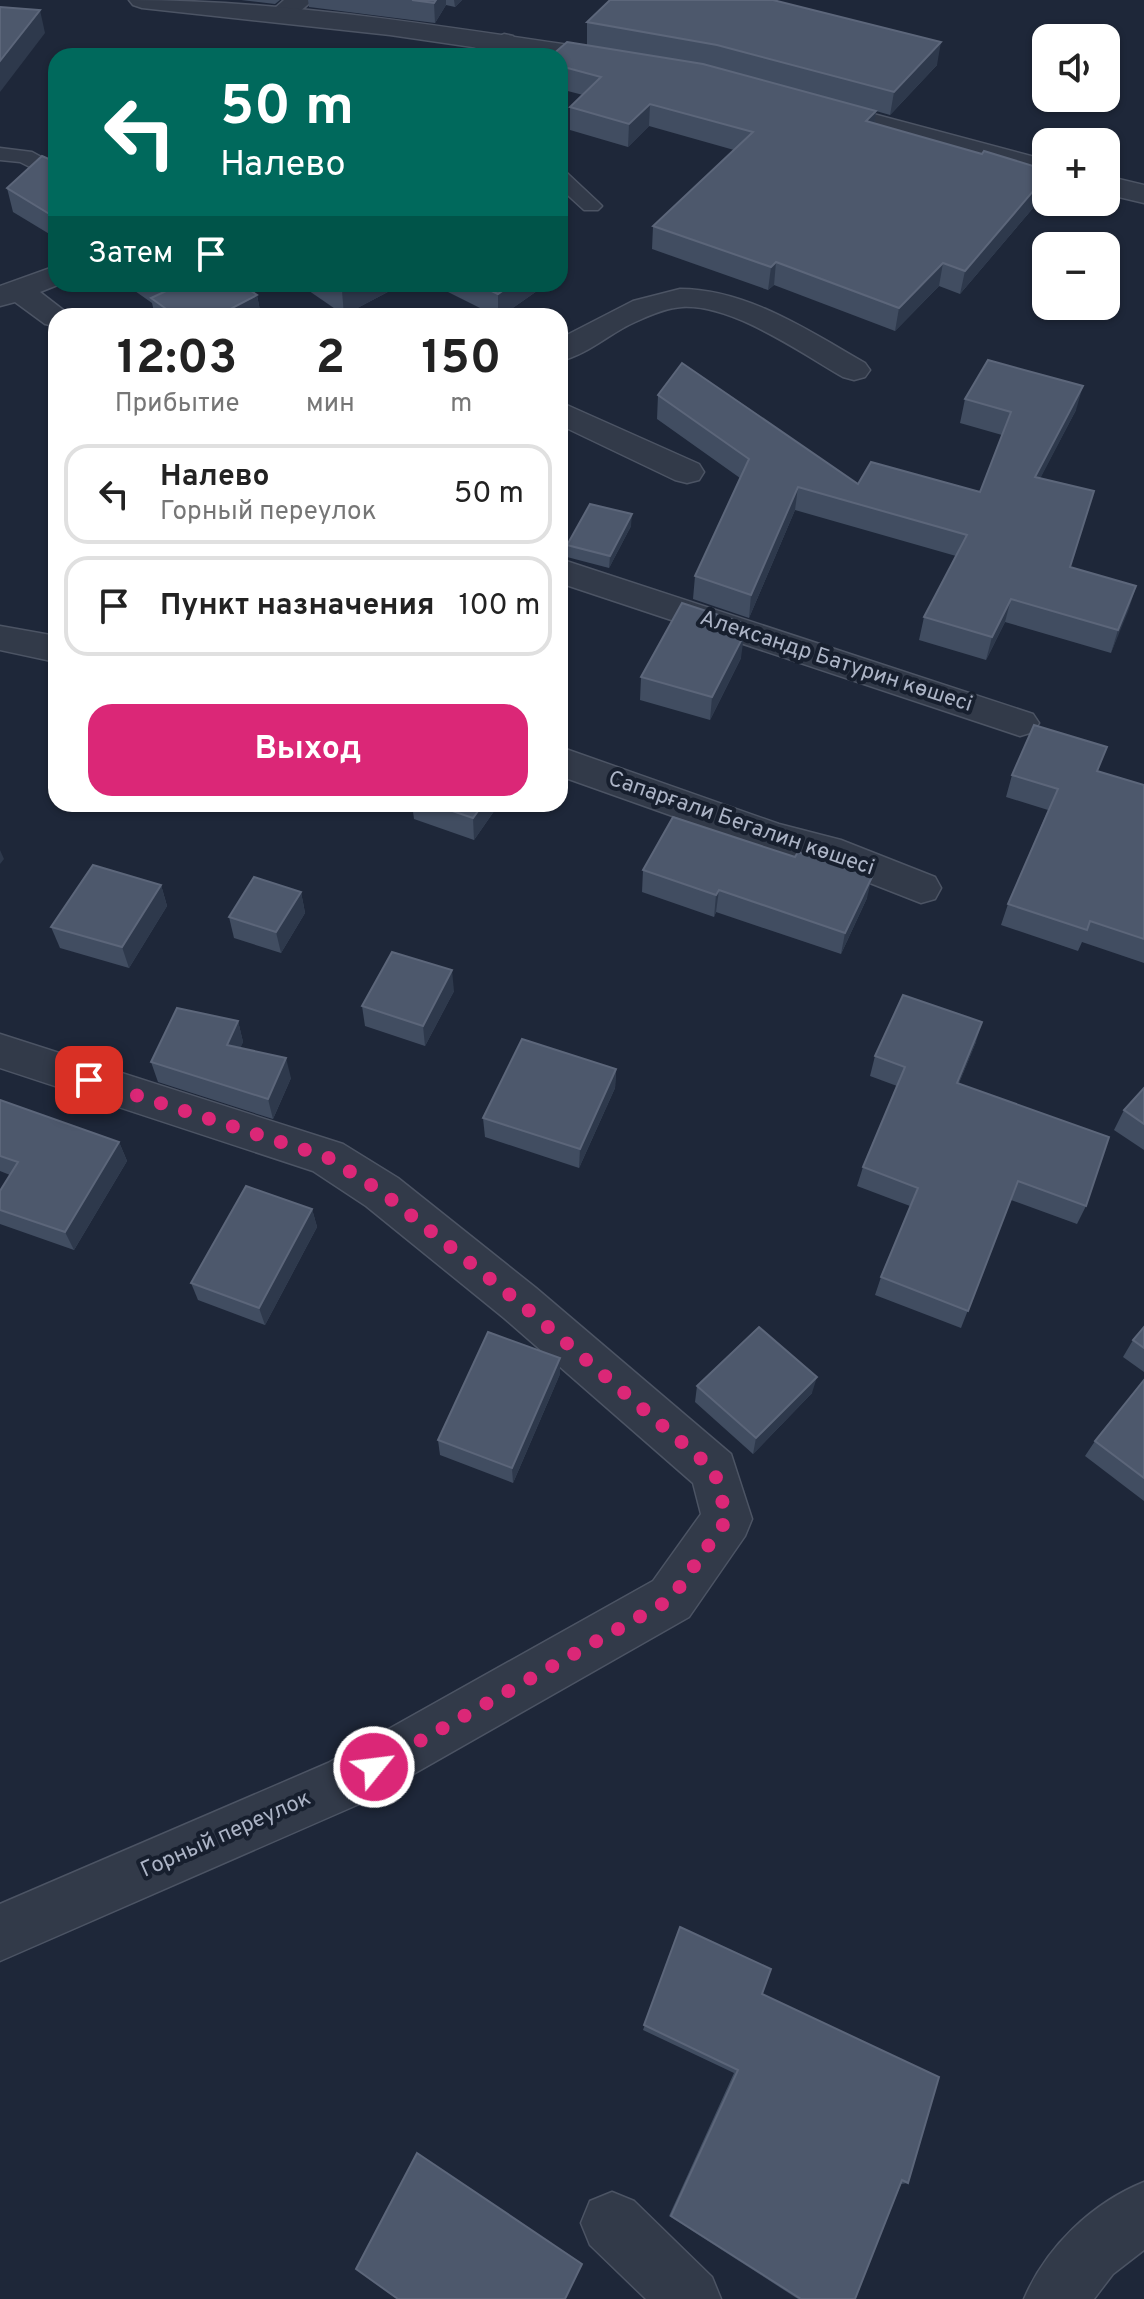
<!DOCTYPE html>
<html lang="ru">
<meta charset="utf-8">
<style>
:root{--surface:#fff;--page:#f6f6f6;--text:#222;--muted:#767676;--line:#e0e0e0;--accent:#db2777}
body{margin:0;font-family:Overpass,sans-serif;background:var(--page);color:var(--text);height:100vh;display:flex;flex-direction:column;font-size:30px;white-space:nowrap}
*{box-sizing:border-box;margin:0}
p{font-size:26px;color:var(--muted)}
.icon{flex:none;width:44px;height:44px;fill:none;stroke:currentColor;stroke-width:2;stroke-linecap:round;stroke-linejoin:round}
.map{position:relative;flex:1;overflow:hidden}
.panel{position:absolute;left:48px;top:308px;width:520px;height:504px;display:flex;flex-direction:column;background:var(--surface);border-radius:24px;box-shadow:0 2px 6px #0004}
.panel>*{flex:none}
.top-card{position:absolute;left:48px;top:48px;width:520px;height:244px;border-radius:24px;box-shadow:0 2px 6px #0004;background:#00695c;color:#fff;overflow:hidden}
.tools{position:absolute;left:1032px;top:24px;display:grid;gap:16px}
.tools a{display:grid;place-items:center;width:88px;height:88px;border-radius:16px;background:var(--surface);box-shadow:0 2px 6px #0004;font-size:40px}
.pin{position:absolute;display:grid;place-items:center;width:68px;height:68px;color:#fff;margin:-34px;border-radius:16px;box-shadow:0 4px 12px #0006}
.me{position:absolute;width:88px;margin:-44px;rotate:61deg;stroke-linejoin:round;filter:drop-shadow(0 0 6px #0008)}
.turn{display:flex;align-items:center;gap:28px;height:168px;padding:0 40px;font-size:36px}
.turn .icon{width:104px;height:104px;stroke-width:2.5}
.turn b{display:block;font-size:56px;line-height:68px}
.then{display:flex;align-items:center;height:76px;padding:0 40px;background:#0003;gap:16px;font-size:30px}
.eta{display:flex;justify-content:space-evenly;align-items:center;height:136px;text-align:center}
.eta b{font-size:48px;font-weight:700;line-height:56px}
.button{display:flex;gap:16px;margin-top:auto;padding:16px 40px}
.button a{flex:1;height:92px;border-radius:24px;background:var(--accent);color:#fff;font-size:32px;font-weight:700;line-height:92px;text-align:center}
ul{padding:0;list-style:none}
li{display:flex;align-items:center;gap:24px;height:100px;margin:0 16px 12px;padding:0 24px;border:4px solid var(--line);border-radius:24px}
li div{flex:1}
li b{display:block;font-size:30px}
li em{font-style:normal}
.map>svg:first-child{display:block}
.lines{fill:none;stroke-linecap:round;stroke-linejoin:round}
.service-casing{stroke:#4c5464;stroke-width:3}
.minor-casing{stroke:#4c5464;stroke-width:3}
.tertiary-casing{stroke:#4c5464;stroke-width:3}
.service{fill:#323a49;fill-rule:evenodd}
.minor{fill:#323a49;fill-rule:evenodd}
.tertiary{fill:#323a49;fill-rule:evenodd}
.wall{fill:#414d61}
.shaded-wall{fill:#2e394c}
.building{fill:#4d586c;stroke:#5c667a;stroke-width:2}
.route{stroke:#db2777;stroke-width:14;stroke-dasharray:0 25.2}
.labels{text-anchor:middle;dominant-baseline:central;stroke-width:8;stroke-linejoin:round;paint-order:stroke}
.street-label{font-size:22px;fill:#acb4c6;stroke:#171f2e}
</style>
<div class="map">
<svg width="1144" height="2299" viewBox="0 0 1144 2299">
<rect width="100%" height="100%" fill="#1e2739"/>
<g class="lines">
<g class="service-casing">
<g id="service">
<path d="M 0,148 L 32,152 L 56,165 L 56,180 L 20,162 L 0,160 Z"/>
<path d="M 560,171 L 567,173 L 598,202 L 602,206 L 598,210 L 584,210 L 560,188 Z"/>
</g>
</g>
<g class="minor-casing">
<g id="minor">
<path d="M 284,0 L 313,0 L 289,21 L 271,21 L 267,15 Z"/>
<path d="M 504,34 L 513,36 L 517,42 C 505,59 485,56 466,56 L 470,50 Z"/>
<path d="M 56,266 L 56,284 L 60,284 L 40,292 L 71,316 L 56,316 L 56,326 L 45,324 L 15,302 L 0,306 L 0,286 Z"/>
<path d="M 680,289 C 747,289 809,331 865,363 L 870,370 L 865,377 L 854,380 L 843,377 C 800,352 732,304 682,307 C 666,308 650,315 635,322 C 610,333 587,355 560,361 L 560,338 L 563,337 L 633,301 Z"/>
<path d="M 560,402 L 699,464 L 704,472 L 699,480 L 687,483 L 675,480 L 560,425 Z"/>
<path d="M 560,559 L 1033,714 L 1039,723 L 1033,732 L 1020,736 L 560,583 Z"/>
<path d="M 0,626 L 56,636 L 56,662 L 0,650 Z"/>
<path d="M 560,747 L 779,824 L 841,840 L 935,877 L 941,888 L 935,899 L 921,903 L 819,863 L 760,847 L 560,776 Z"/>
<path d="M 0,1034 L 343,1144 L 398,1178 L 536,1288 L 731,1454 L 752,1519 L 745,1536 L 689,1617 L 366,1801 L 0,1961 L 0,1904 L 328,1763 L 653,1581 L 701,1514 L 693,1483 L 504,1318 L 366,1206 L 313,1171 L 0,1068 Z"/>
<path d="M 1144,2182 L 1144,2250 L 1113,2274 L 1094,2299 L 1024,2299 C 1046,2247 1092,2203 1144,2182 Z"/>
<path d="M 612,2192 L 634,2201 L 712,2277 L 721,2299 L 646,2299 L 590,2245 L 581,2223 L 590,2201 Z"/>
</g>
</g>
<g class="tertiary-casing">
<g id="tertiary">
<path d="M 129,0 C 293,0 455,29 617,52 L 626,54 L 630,60 L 626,66 L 617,68 L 560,60 L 560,56 L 535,56 L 390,35 L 142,8 L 133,5 Z"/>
<path d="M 817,99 L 1046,160 L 1046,178 L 807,113 L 803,107 L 807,101 Z"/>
<path d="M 1106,176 L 1144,185 L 1144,203 L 1106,194 Z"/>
</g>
</g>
<use href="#service" class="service"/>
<use href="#minor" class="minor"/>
<use href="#tertiary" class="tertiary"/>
</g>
<g class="wall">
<path d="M 241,0 L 280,0 L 275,4 Z"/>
<path d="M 308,0 L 462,0 L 455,7 L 446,5 L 435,23 L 309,7 Z"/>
<path d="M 610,0 L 778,0 L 777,1 L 937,65 L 890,115 L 876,111 L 874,123 L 1045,194 L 960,294 L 939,286 L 895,331 L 774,285 L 768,290 L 652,249 L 653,226 L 734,150 L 649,126 L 628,147 L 570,130 L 570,107 L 583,95 L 560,89 L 560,56 L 587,45 L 587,22 Z"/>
<path d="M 56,158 L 56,238 L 13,212 L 7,188 L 51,160 Z"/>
<path d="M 125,284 L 241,284 L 257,295 L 261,316 L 155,316 L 152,303 Z"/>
<path d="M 299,284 L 403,284 L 344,315 Z"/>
<path d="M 432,284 L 547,284 L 501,316 L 496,316 Z"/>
<path d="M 658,395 L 858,484 L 980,492 L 1002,435 L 960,423 L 965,399 L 1076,410 L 1040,478 L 1070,567 L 1136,586 L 1111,653 L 1005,622 L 986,660 L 919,640 L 924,617 L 956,556 L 795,510 L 749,618 L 693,599 L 695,576 L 740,478 L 657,419 Z"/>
<path d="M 631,526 L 609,568 L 567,557 L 567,545 Z"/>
<path d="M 740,622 L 738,634 L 741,658 L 710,720 L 640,700 L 641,677 Z"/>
<path d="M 1098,771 L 1144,785 L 1144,963 L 1082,942 L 1078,951 L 1001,925 L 1008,904 L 1048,810 L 1006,797 L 1012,775 Z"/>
<path d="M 117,804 L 171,804 L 168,811 Z"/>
<path d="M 412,804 L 499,804 L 474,840 L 414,819 Z"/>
<path d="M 643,870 L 867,898 L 841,954 L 716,912 L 714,917 L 642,892 Z"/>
<path d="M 161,885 L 167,906 L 129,968 L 60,948 L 51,927 Z"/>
<path d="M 301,892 L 305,913 L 281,953 L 234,938 L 229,917 Z"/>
<path d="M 454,991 L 425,1046 L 365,1026 L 362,1006 Z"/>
<path d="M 238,1021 L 243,1042 L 240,1048 L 291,1078 L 273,1119 L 158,1082 L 151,1062 Z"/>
<path d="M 976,1042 L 959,1083 L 1086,1206 L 1077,1224 L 1011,1200 L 961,1328 L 875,1295 L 881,1277 L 910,1206 L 857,1186 L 863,1167 L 897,1086 L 870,1076 L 875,1056 Z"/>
<path d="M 616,1069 L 615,1088 L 579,1168 L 485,1137 L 483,1118 Z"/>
<path d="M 1144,1088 L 1144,1150 L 1114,1130 L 1124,1110 Z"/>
<path d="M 0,1100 L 119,1142 L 127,1161 L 74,1250 L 0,1224 L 0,1191 L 10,1175 L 0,1171 Z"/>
<path d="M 312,1209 L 317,1227 L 265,1325 L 198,1300 L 191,1283 Z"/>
<path d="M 1144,1327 L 1144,1372 L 1123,1357 L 1133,1340 Z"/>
<path d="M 560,1374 L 513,1483 L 440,1455 L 438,1440 Z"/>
<path d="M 1144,1380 L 1144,1501 L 1085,1456 L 1095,1441 Z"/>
<path d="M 697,1386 L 812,1393 L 753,1454 L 695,1402 Z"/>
<path d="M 680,1927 L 762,1994 L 908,2183 L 901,2184 L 855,2299 L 798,2299 L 669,2216 L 734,2073 L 643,2030 Z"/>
</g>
<g class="shaded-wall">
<path d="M 436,0 L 446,0 L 446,5 L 435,23 L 434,3 Z"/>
<path d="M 454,0 L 462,0 L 455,7 Z"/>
<path d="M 40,10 L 45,33 L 0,92 L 0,61 Z"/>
<path d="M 941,42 L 937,65 L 890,115 L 894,92 Z"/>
<path d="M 650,104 L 649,126 L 628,147 L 629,124 Z"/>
<path d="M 876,111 L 873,134 L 866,121 Z"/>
<path d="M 1046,176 L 1045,194 L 960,294 L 965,271 Z"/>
<path d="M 776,262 L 774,285 L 768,290 L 771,267 Z"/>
<path d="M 943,263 L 939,286 L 895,331 L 899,308 Z"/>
<path d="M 355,284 L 403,284 L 344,315 L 342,291 Z"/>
<path d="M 512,284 L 547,284 L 501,316 L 498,316 L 498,294 Z"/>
<path d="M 257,295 L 261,316 L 217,316 Z"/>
<path d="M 1083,386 L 1076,410 L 1029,500 L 1035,477 Z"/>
<path d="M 798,487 L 795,510 L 749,618 L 751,595 Z"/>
<path d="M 632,514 L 631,526 L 609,568 L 610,556 Z"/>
<path d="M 1136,586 L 1129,609 L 1111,653 L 1118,630 Z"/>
<path d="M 1011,599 L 1005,622 L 986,660 L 992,637 Z"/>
<path d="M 744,635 L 741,658 L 710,720 L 712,697 Z"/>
<path d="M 483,804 L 499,804 L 474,840 L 473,818 Z"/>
<path d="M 0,850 L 4,859 L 0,864 Z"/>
<path d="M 872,877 L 867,898 L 841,954 L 845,933 Z"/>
<path d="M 161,885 L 167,906 L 129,968 L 122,947 Z"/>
<path d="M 719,890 L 716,912 L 714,917 L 716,895 Z"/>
<path d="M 301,892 L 305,913 L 281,953 L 276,932 Z"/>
<path d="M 452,970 L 454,991 L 425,1046 L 423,1026 Z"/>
<path d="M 238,1021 L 243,1042 L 233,1065 L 227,1045 Z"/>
<path d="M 982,1022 L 976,1042 L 951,1102 L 957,1083 Z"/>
<path d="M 286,1058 L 291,1078 L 273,1119 L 268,1099 Z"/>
<path d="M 616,1069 L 615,1088 L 579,1168 L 580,1149 Z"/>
<path d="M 119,1142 L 127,1161 L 74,1250 L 65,1232 Z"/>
<path d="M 312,1209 L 317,1227 L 265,1325 L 259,1308 Z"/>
<path d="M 560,1358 L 560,1374 L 513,1483 L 512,1468 Z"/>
<path d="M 817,1377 L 812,1393 L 753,1454 L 756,1438 Z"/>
</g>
<g class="building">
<path d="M 412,0 L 436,0 L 434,3 Z"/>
<path d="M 610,0 L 773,0 L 941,42 L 894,92 L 717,45 L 587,22 Z"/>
<path d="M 0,7 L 40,10 L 0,61 Z"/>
<path d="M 567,42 L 703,64 L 876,111 L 866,121 L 982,154 L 984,151 L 1046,170 L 1046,176 L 965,271 L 943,263 L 899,308 L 776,262 L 771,267 L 653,226 L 753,132 L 650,104 L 629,124 L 570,107 L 601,77 L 560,66 L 560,56 L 551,56 Z"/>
<path d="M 42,156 L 51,160 L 53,157 L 56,158 L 56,218 L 7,188 Z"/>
<path d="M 153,284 L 241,284 L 257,295 L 217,316 L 176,316 L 151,298 L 164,292 Z"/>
<path d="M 331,284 L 355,284 L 342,291 Z"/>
<path d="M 477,284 L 512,284 L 498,294 Z"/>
<path d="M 988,360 L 1083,386 L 1035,477 L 1094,491 L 1070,567 L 1136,586 L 1118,630 L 1011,599 L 992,637 L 924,617 L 967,535 L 798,487 L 751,595 L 695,576 L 749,459 L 658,395 L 682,363 L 858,484 L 871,462 L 980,492 L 1011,412 L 965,399 Z"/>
<path d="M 590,504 L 632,514 L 610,556 L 567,545 Z"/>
<path d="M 682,603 L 740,622 L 735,633 L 744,635 L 712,697 L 641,677 Z"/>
<path d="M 1034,725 L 1107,747 L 1097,771 L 1144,785 L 1144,939 L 1090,921 L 1087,930 L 1008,904 L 1058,789 L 1012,775 Z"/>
<path d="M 432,804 L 483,804 L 473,818 Z"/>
<path d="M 673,817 L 795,857 L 798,852 L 872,877 L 845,933 L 719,890 L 716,895 L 643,870 Z"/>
<path d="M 93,865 L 161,885 L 122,947 L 51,927 Z"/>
<path d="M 254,877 L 301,892 L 276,932 L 229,917 Z"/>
<path d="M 392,952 L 452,970 L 423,1026 L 362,1006 Z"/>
<path d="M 903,995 L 982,1022 L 957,1083 L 1109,1137 L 1086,1206 L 1018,1181 L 968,1311 L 881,1277 L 918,1188 L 863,1167 L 905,1067 L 875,1056 Z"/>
<path d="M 177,1008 L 238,1021 L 227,1045 L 286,1058 L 268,1099 L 151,1062 Z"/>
<path d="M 522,1039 L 616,1069 L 580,1149 L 483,1118 Z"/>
<path d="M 1144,1088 L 1144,1124 L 1124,1110 Z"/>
<path d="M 0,1100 L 119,1142 L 65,1232 L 0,1210 L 0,1191 L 18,1162 L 0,1156 Z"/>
<path d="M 246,1186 L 312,1209 L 259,1308 L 191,1283 Z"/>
<path d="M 759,1327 L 817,1377 L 756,1438 L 697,1386 Z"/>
<path d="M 1144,1327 L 1144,1348 L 1133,1340 Z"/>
<path d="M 488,1332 L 560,1358 L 512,1468 L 438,1440 Z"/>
<path d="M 1144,1380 L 1144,1478 L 1095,1441 Z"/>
<path d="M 680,1927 L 771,1969 L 762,1994 L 939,2077 L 908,2183 L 902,2180 L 855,2299 L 801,2299 L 671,2216 L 738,2070 L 644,2025 Z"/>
<path d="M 417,2153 L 582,2264 L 565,2299 L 398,2299 L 356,2269 Z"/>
</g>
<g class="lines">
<path class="route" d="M 89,1080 L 327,1157 L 382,1192 L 520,1303 L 714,1470 L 727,1519 L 671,1599 L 374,1767"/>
</g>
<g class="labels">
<g class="street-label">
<text transform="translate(836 662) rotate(18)">Александр Батурин көшесі</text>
<text transform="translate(741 824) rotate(19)">Сапарғали Бегалин көшесі</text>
<text transform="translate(226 1835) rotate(-24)">Горный переулок</text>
</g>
</g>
</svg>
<div class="tools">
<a><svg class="icon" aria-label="sound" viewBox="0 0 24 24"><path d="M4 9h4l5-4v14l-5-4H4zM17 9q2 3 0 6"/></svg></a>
<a>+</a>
<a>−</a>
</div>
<div class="pin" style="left:89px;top:1080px;background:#d93025"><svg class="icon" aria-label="arrive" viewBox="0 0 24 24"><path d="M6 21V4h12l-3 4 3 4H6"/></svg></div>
<svg class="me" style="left:374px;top:1767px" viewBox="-20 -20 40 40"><circle r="17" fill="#db2777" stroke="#fff" stroke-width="3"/><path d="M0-11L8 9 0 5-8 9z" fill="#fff"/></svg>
<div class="top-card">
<div class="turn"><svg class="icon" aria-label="left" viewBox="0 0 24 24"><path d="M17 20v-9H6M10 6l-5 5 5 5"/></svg><div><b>50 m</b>Налево</div></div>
<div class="then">Затем<svg class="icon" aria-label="arrive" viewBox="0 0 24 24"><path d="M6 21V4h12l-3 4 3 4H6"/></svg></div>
</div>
<section class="panel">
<div class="eta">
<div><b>12:03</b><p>Прибытие</p></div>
<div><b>2</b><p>мин</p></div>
<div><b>150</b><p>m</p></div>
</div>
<ul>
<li><svg class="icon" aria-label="left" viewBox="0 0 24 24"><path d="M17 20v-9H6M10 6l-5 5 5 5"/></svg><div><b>Налево</b><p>Горный переулок</p></div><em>50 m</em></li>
<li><svg class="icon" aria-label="arrive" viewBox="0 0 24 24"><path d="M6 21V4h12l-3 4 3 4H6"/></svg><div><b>Пункт назначения</b></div><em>100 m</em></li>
</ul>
<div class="button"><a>Выход</a></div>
</section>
</div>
